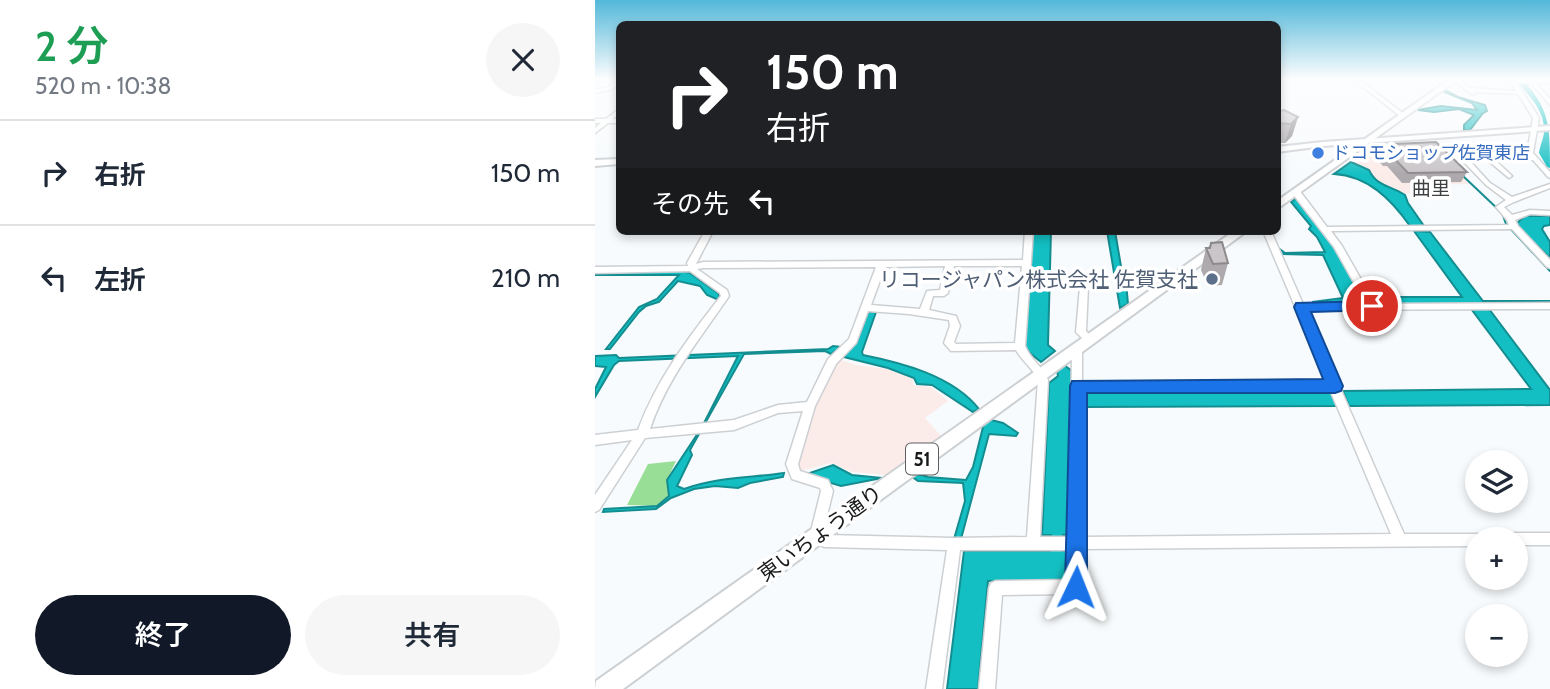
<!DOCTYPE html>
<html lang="ja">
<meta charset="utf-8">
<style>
:root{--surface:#fff;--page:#f6f6f7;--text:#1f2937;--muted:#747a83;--line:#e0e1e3;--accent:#111827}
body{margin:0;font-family:Cabin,"Noto Sans JP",sans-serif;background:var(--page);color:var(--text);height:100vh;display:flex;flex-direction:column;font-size:26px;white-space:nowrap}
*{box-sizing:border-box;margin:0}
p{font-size:23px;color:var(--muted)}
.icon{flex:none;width:38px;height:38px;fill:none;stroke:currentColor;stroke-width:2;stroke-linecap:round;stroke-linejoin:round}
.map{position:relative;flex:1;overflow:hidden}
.panel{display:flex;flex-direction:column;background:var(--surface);width:595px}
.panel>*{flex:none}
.hud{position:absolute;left:21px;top:21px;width:665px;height:214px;border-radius:10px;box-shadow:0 4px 10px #0003;background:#202124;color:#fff;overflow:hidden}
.buttons{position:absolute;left:870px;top:450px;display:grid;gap:14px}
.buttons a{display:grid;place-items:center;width:63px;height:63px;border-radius:50%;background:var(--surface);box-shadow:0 4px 10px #0003;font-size:35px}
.pin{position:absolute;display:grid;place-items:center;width:60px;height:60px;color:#fff;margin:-30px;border:4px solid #fff;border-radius:50%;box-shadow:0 2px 7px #0007}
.me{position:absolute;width:77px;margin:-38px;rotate:2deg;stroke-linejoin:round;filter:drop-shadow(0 0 5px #0008)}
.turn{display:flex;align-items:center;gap:24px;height:147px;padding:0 35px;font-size:32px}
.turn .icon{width:91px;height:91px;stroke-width:2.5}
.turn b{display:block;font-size:49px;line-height:60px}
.then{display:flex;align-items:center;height:66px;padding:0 35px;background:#0003;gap:14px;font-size:26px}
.round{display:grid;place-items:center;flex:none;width:74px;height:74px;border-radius:37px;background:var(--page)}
.head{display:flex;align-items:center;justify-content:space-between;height:119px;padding:0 35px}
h1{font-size:42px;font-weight:600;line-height:52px;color:#1e9e55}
.button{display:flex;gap:14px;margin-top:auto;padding:14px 35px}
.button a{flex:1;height:80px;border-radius:42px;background:var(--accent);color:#fff;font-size:28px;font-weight:600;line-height:80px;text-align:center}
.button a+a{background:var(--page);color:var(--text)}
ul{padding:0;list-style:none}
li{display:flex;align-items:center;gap:21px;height:105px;padding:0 35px;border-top:2px solid var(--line)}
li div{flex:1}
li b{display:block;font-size:26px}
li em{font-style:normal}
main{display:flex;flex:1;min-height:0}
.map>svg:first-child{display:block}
.industrial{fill:#fcece9}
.green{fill:#98de97}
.water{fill:#13bfc3;stroke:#148d90;stroke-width:2}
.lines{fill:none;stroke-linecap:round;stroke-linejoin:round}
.stream{stroke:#148d90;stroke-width:2}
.river{fill:#13bfc3;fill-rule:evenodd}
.minor-casing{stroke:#cdd0d3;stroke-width:3}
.tertiary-casing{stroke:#cdd0d3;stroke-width:4}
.primary-casing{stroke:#cdd0d3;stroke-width:4}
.minor{fill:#fff;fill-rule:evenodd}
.tertiary{fill:#fff;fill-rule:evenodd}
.primary{fill:#fff;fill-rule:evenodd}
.wall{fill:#ada9ac}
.shaded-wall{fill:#8d8a8c}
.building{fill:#c9c5c8;stroke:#8d8a8c;stroke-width:2}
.route{fill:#1a73e8;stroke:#114b97;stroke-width:2}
.shop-dot{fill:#3f7fe0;stroke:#fff;stroke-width:2.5}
.service-dot{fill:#5c6f8a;stroke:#fff;stroke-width:2.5}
.labels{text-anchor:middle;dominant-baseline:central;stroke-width:7;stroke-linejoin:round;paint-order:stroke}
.far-shop-label{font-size:18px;fill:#366cbe;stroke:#fff;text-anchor:start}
.far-neighbourhood-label{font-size:19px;fill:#3e4042;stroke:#fff}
.shield{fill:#fff;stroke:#5d5e5f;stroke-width:2}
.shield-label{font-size:19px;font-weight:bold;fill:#18191a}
.service-label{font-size:21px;fill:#4e5e75;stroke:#fff;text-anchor:end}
.street-label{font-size:21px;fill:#18191a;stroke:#fff}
</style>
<main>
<section class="panel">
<div class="head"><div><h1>2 分</h1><p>520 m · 10:38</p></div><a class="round"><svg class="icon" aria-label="close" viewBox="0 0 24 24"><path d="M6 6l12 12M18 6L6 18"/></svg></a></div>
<ul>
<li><svg class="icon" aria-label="right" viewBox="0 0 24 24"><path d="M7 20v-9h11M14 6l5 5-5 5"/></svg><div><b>右折</b></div><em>150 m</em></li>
<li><svg class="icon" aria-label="left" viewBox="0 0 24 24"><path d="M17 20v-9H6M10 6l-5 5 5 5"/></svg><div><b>左折</b></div><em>210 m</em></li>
</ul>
<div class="button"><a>終了</a><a>共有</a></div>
</section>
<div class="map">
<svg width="955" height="689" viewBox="0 0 955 689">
<rect width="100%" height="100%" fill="#f8fbfd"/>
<g class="industrial">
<path d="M 832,146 L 851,158 L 876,184 L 833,185 L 840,193 L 796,194 L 770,176 L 770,171 L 753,163 L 774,148 Z"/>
<path d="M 243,359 L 261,365 L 292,369 L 318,379 L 318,385 L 336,387 L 353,401 L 330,418 L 348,438 L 292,475 L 257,472 L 237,463 L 205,471 L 202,461 L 218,402 Z"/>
</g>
<path class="green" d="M 81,461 L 72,480 L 75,496 L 62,506 L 32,505 L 53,464 Z"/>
<g class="water">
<path d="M 850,90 L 863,97 L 890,105 L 892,111 L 888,113 L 875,130 L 869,130 L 869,125 L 879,115 L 864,109 L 839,112 L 823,110 L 846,106 L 882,110 L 877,103 L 847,91 Z"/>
<path d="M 756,162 L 774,170 C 782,187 795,185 810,195 L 813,203 L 829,226 L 815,226 C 796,199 773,176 739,174 Z"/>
<path d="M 700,199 L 703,199 L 739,246 L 770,303 L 717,302 L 748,298 L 728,255 L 686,254 L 682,247 L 690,253 L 730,252 L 722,237 L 714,229 L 716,226 L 696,202 Z"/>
<path d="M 930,216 L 955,216 L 955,225 L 949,226 L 947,229 L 955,242 L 955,258 L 925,229 L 922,223 Z"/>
<path d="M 438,231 L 456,231 L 453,345 L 460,351 L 446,362 L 430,349 Z"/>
<path d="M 512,231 L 520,231 L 528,278 L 531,282 L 533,304 L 525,308 Z"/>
<path d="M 819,231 L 835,232 L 888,301 L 955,301 L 955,304 L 883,305 L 888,309 L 894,309 L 955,390 L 955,405 L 754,406 L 748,391 L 936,389 L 877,310 L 884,309 L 880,304 L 780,304 L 777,297 L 867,297 Z"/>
<path d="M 81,270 L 95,273 L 124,294 L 124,300 L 112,295 L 105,286 L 83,281 L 64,302 L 51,306 L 44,312 L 15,349 L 11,349 L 44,307 L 62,299 L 84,275 L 0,275 L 0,272 Z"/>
<path d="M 273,312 L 281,312 L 267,352 L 268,355 C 308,363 358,376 384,409 L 378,412 L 337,385 L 322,384 L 319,378 L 293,368 L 249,357 L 252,352 L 250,351 L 240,351 L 236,354 L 230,351 L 149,354 L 95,450 L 97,455 L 82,486 L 89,489 C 121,477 155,478 189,473 L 188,477 L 155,483 L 143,488 L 120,486 L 99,489 L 76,498 L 61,509 L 8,512 L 9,509 L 62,506 L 74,496 L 72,480 L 107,427 L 143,356 L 24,361 L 19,365 L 0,397 L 0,389 L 11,367 L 0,366 L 0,356 L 21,355 L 24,358 L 233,349 L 238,346 L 255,348 L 262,342 Z"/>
<path d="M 469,365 L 477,371 L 476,535 L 468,535 L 468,551 L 476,551 L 475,581 L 393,581 L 383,689 L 352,689 L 369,551 L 455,551 L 456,535 L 447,535 L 454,383 L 463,376 L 462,370 Z"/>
<path d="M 489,391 L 735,391 L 742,406 L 489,407 Z"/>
<path d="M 396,420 L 408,423 L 423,433 L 421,436 L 394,434 L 366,539 L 359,539 L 370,501 L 368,483 L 323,481 L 316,476 L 321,473 L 333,477 L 371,480 L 378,467 L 389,423 Z"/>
<path d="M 238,465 L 257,475 L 287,478 L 246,486 L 216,477 L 215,473 Z"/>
</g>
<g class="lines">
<path class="stream" d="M 868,176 L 907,213 L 911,224 L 955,271"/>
<path class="river" d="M 920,79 L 927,79 C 955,109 955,127 955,168 L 952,167 L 944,153 C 945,145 949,138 949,131 C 950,109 931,93 920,79 Z"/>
<g class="minor-casing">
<g id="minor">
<path d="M 758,79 L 763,79 L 809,114 L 809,116 L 805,116 Z"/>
<path d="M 856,79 L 862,79 L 875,88 L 921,91 L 914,79 L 955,79 L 955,83 L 941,83 L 955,99 L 955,105 L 936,83 L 921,83 L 927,91 L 930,93 L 929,94 L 944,118 L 938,153 L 955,172 L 955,178 L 953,177 L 938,160 L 899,159 L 916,175 L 917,176 L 914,178 L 891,159 L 873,159 L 895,183 L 917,197 L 955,184 L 955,188 L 919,202 L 909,207 L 917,215 L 935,210 L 955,211 L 955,215 L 935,214 L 920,220 L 923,226 L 955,260 L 955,268 L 952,267 L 917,229 L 736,231 L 747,246 L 780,304 L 955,303 L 955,309 L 711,310 L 809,534 L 882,534 L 887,535 L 888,539 L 882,539 L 882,546 L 488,549 L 488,587 L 486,592 L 481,594 L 407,595 L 400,689 L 384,689 L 394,588 L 396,583 L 401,581 L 474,580 L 475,550 L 365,550 L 347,689 L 331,689 L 352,550 L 229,547 L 216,539 L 215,535 L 226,491 L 225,488 L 197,479 L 191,464 L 208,411 L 183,413 L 139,430 L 50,438 L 4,510 L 0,512 L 0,495 L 37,440 L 0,445 L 0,435 L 43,430 C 62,379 93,338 126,296 L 125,293 L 95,271 L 0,273 L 0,267 L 93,266 L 92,263 L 110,231 L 118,231 L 101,264 L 108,262 L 428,260 L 430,231 L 438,231 L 430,346 C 435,359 448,367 453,380 L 445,537 L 475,537 L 477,348 L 479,345 L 485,345 L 487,348 L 487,382 L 732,382 L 668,231 L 676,231 L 708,304 L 771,304 L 739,247 L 698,194 L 698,190 L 704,190 L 732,227 L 914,225 L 912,220 L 901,207 L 911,200 L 891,185 L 864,157 L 867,155 L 934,156 L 932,153 L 938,118 L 923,94 L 880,92 L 880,94 L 878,95 ZM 350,266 L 345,290 L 332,291 L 325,309 L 276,305 L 290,267 ZM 359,266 L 427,266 L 420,343 L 361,344 L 359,342 L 365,326 L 361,316 L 334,310 L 338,296 L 349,296 L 353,293 ZM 281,267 L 254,339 L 233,359 L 212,402 L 183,405 L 139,420 L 55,429 C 72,378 105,339 134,296 L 132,290 L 102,269 L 108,268 ZM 273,311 L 314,314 L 354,320 L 355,326 L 349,343 L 356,351 L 421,350 C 427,361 438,368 443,380 L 432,537 L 359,538 L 231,535 L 228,532 L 238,491 L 233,480 L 205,471 L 203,464 L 220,406 L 241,364 L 261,343 ZM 487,390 L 735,390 L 796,534 L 488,537 Z"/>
<path d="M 22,81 L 24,81 L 24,84 L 15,90 L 0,93 L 0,89 L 11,88 Z"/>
<path d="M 24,109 L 24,113 L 18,119 L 24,119 L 24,123 L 13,123 L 0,133 L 0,128 L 6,123 L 0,123 L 0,119 L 11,119 Z"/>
<path d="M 489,284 L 493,287 L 491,331 L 499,340 L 494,344 L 491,342 L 481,332 L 485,287 Z"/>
<path d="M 920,533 L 955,533 L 955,545 L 920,545 L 920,539 L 914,539 L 915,534 Z"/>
</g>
</g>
<g class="tertiary-casing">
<g id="tertiary">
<path d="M 955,126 L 955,130 L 728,146 L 682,152 L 682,147 L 728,142 Z"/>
<path d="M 24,159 L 24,164 L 0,166 L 0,160 Z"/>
</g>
</g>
<g class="primary-casing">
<g id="primary">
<path d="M 855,79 L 863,79 L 682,209 L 682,201 Z"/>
<path d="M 639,231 L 652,231 L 28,689 L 0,689 L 1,681 Z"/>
</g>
</g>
<use href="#minor" class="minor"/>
<use href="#tertiary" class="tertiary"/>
<use href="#primary" class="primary"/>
</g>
<g class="wall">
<path d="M 682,112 L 703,117 L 697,136 L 690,143 L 682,143 Z"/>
<path d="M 799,144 L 872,172 L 866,182 L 807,183 L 792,166 L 788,166 L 782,159 L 787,149 L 796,149 Z"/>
<path d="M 616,243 L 633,263 L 627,285 L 613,286 L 606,270 L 611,248 L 615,248 Z"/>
</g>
<path class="shaded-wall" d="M 703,117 L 697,136 L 690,143 L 696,124 Z"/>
<g class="building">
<path d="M 689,110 L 703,117 L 696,124 L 682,123 L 682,112 Z"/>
<path d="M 841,142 L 872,172 L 813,173 L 797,156 L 793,156 L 787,149 L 803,149 L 799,144 Z"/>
<path d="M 627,242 L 633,263 L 618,264 L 611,248 L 615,248 L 616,243 Z"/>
</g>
<linearGradient id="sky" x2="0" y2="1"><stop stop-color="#53b8d9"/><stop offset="0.45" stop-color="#fcfdfe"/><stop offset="1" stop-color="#fcfdfe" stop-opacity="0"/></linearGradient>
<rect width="955" height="175" fill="url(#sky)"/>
<path class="route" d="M 777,301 L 782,303 L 784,306 L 782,310 L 716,312 L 748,386 L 746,391 L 740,393 L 492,393 L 492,587 L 489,595 L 481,598 L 473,595 L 470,587 L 475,386 L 477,381 L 728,379 L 699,307 L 701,303 Z"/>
<circle class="shop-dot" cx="723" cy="153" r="7"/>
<circle class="service-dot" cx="617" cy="279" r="7"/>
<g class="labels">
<g class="far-shop-label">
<text x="737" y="153">ドコモショップ佐賀東店</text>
</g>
<g class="far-neighbourhood-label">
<text x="836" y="188">曲里</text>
</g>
<rect class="shield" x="311" y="443.5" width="32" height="31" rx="5"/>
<g class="shield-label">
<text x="327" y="459">51</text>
</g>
<g class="service-label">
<text x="603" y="279">リコージャパン株式会社 佐賀支社</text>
</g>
<g class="street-label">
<text transform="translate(225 533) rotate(-36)">東いちょう通り</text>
</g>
</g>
</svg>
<div class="buttons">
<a><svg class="icon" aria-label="layers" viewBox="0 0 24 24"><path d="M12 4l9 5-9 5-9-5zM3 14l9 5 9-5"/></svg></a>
<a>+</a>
<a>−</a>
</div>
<div class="pin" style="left:777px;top:306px;background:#d93025"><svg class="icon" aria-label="arrive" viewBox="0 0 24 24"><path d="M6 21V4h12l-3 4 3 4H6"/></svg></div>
<svg class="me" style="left:481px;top:587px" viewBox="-20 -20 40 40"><path d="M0-17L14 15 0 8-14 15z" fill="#1a73e8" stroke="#fff" stroke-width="4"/></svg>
<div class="hud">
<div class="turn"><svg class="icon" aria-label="right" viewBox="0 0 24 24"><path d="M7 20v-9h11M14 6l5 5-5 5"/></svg><div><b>150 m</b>右折</div></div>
<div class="then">その先<svg class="icon" aria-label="left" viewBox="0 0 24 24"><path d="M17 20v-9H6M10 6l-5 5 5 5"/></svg></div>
</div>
</div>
</main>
